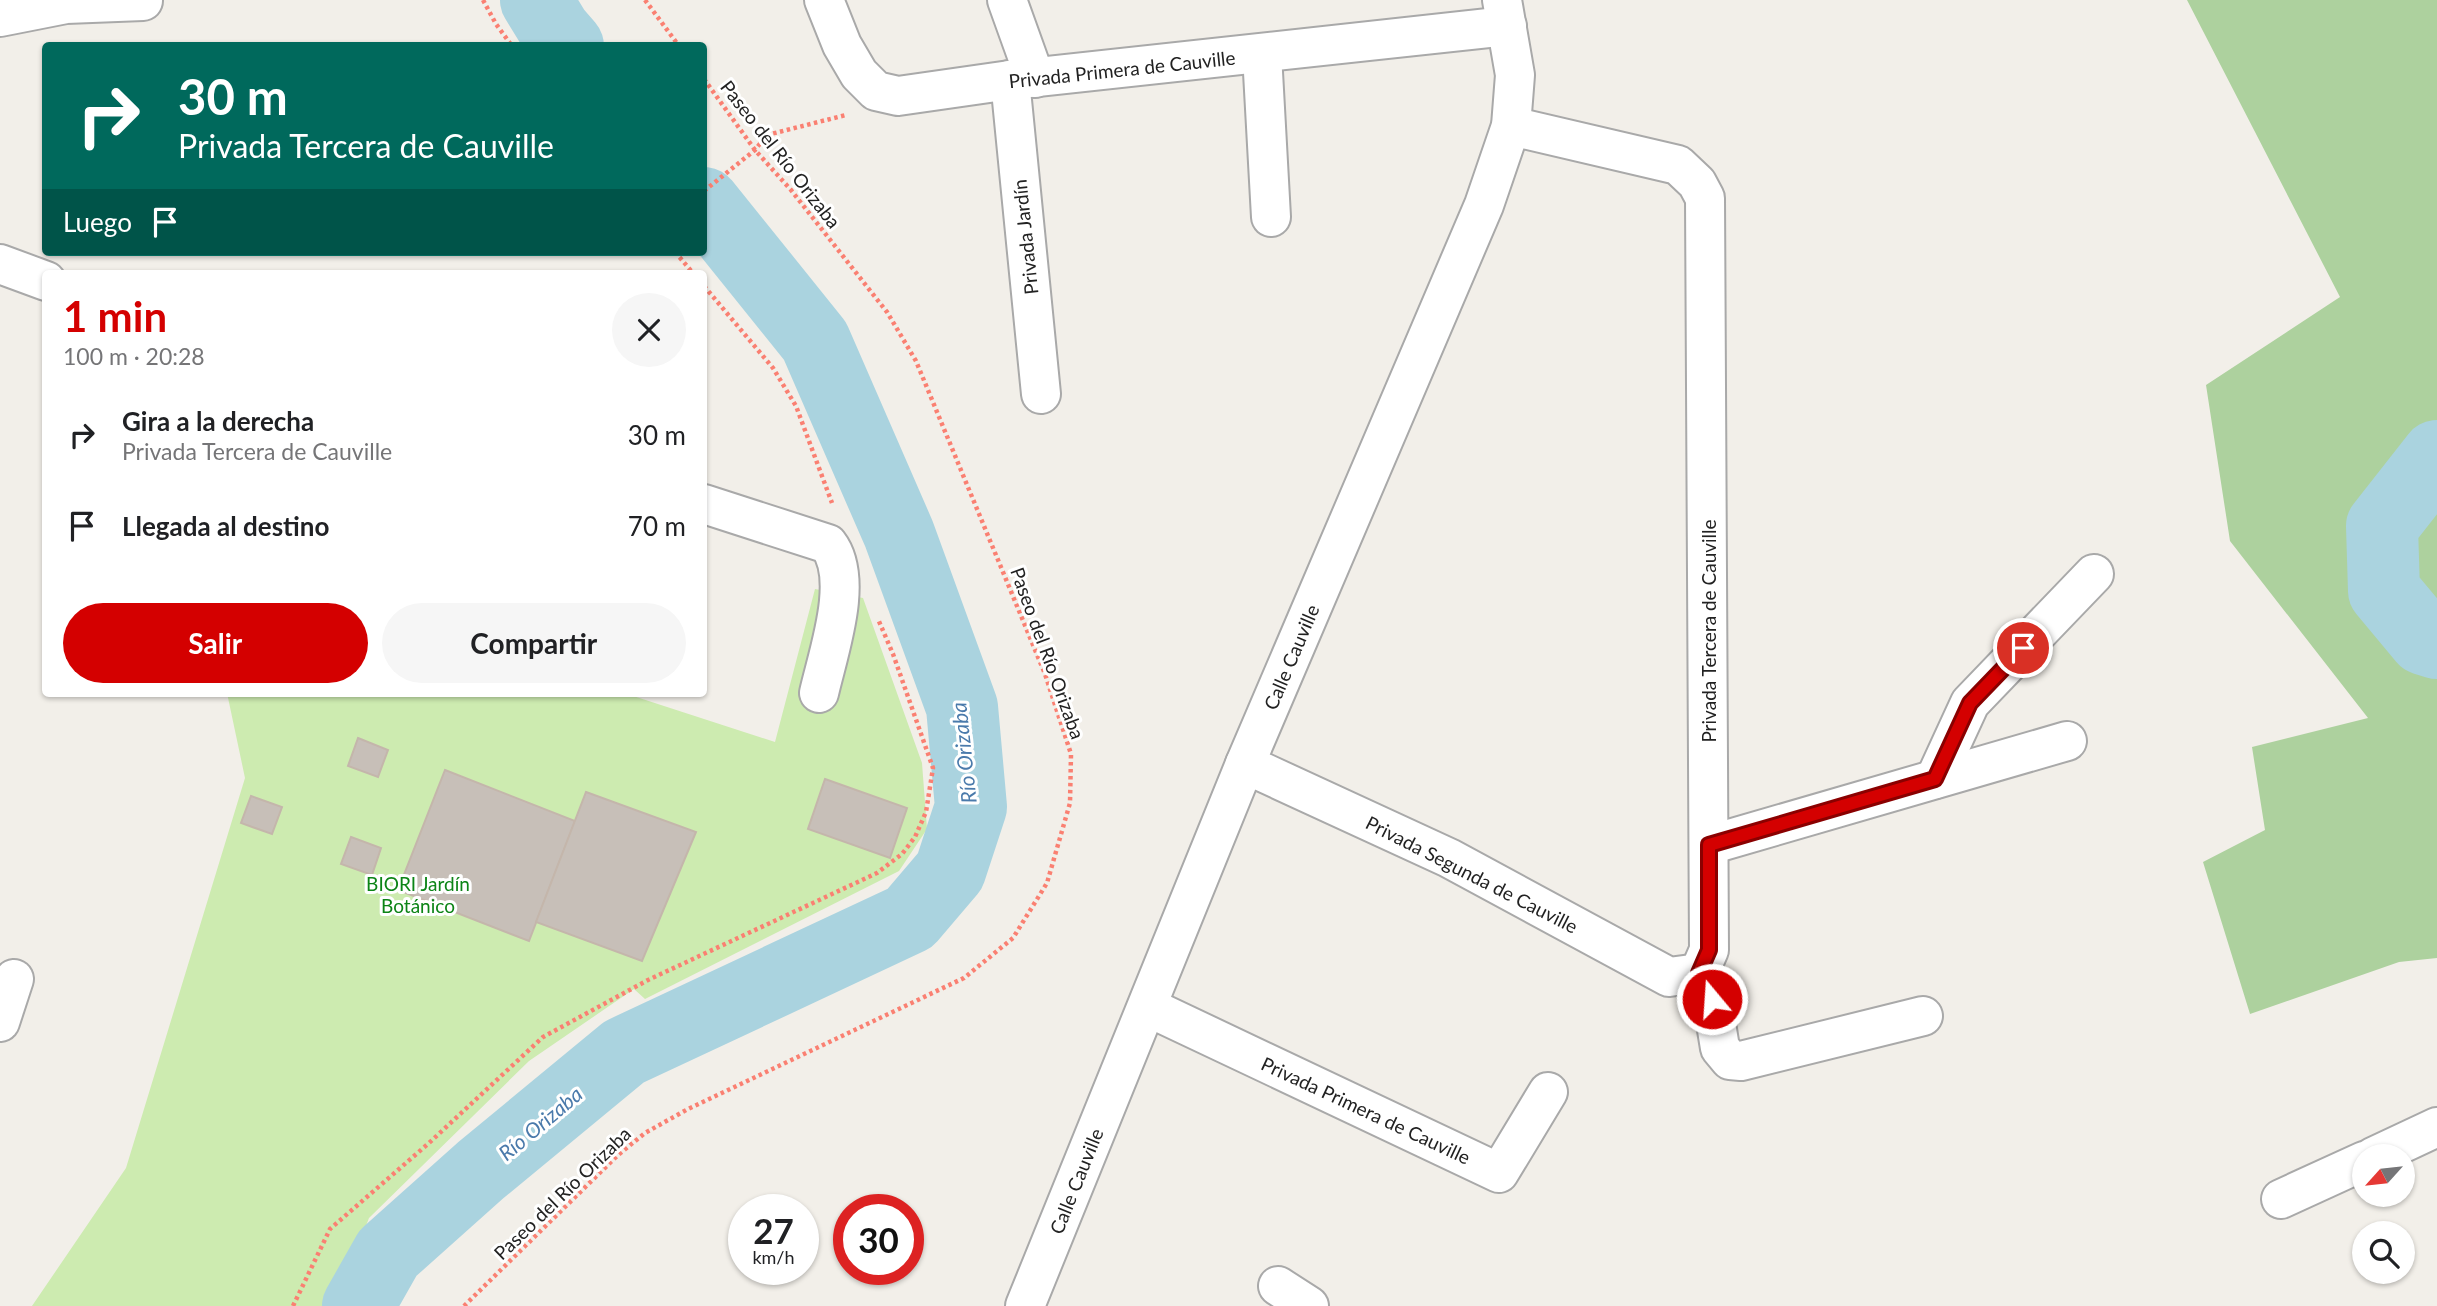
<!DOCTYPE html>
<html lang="es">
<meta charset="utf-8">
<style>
:root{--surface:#fff;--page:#f6f6f6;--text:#202124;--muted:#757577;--accent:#d40000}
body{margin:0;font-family:Lato,sans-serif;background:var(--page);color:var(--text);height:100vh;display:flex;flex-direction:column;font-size:26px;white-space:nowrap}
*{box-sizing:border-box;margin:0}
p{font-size:23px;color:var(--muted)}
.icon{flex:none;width:38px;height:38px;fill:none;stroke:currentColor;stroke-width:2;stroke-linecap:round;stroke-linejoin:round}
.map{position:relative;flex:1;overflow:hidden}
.drawer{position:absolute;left:42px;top:270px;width:665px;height:427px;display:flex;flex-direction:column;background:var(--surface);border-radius:7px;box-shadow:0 2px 5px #0004}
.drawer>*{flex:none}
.hud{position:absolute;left:42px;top:42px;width:665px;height:214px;border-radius:7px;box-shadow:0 2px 5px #0004;background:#00695c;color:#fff;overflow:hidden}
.needle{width:46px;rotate:243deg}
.fabs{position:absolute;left:2352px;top:1144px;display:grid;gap:14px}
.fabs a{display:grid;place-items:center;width:63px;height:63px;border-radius:50%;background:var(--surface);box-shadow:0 2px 5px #0004;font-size:35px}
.speed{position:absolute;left:728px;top:1194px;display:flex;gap:14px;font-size:35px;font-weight:700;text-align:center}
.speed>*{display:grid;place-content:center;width:91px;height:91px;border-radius:50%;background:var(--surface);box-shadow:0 2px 5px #0004;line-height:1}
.speed small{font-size:18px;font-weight:400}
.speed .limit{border:10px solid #d22;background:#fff;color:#111}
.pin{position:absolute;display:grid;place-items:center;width:60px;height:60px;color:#fff;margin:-30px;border:4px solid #fff;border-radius:50%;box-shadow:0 2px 7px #0007}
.me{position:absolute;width:77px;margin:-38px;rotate:342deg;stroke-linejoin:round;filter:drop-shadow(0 0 5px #0008)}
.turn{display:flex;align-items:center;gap:24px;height:147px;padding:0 21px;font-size:32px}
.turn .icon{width:91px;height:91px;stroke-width:2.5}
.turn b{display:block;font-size:49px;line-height:60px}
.then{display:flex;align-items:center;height:66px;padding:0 21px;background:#0003;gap:14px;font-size:26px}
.round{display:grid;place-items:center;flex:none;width:74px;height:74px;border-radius:37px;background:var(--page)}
.head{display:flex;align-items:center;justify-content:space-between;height:119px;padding:0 21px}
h1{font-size:42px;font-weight:700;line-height:52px;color:var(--accent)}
.cta{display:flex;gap:14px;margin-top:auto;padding:14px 21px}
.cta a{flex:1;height:80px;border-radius:42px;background:var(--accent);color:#fff;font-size:28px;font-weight:700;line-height:80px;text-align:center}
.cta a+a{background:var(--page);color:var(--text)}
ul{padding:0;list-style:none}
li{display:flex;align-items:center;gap:21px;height:91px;padding:0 21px}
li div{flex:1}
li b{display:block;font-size:26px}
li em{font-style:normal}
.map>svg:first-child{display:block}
.grass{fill:#cdebb0}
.forest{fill:#add19e}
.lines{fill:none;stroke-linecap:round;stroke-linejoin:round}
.river{stroke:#aad3df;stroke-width:72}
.building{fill:#c7bfb8;stroke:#c4b6ab;stroke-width:2}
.minor-casing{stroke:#a9a9a9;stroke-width:42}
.path{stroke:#fa8072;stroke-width:4.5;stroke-dasharray:3.5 3.5;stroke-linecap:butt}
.minor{stroke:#fff;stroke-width:38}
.route-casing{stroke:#8a0000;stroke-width:18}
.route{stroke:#d40000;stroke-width:12}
.labels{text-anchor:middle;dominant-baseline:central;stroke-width:6;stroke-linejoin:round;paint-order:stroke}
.street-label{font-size:19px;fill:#222;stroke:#fff}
.park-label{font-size:19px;fill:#0c8416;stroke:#fff}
.water-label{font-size:21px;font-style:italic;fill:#4a7aab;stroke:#fff}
</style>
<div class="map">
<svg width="2437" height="1306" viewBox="0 0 2437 1306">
<rect width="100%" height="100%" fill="#f2efe9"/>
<path class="grass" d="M 815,589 L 863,598 L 922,763 L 927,829 L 899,871 L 645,999 L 634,989 L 529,1061 L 369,1218 L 335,1306 L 32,1306 L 126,1168 L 245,778 L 227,693 L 624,693 L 775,742 Z"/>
<path class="forest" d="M 2187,0 L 2437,0 L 2437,958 L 2399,962 L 2250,1014 L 2203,862 L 2265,830 L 2252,747 L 2368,718 L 2230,541 L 2206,385 L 2340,297 Z"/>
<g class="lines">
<g class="river">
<path d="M 536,0 L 555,31 L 568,46"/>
<path d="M 2437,456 L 2382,526 L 2384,591 L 2424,639 L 2437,643"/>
<path d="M 358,1306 L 388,1253 L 481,1170 L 624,1052 L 910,918 L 950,871 L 971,807 L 962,707 L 899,534 L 815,341 L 704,203"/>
</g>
</g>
<g class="building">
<path d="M 358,738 L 388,750 L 378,777 L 348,766 Z"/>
<path d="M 445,770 L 575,821 L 529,941 L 398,890 Z"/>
<path d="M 825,779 L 907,808 L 890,858 L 808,829 Z"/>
<path d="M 586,792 L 696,832 L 642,961 L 536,922 Z"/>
<path d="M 251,796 L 282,807 L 272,834 L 241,823 Z"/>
<path d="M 351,837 L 381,848 L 372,875 L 341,864 Z"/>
</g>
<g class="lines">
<g class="minor-casing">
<g id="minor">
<path d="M 824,0 L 842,45 L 859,74 L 876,91 L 898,96 L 1010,80 L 1507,26"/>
<path d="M 1007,0 L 1035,78"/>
<path d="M 0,17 L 66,4 L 143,1"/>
<path d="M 1262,54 L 1271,217"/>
<path d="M 1010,80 L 1041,394"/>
<path d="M 1511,126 L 1678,165 L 1697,183 L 1705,198 L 1709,950 L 1699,973"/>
<path d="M 0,264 L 46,281"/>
<path d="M 704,504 L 828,544 C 855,579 828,653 819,693"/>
<path d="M 1245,764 L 1449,858 L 1669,977 L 1699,973"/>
<path d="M 1935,779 L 1970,703 L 2094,574"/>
<path d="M 1709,845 L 2067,741"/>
<path d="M 1699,973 L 1712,999 L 1720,1048 L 1730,1060 L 1741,1061 L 1923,1016"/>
<path d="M 1148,1007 L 1499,1173 L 1548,1092"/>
<path d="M 0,1022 L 14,979"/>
<path d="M 2373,1157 L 2437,1127"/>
<path d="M 2281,1199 L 2364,1161"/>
<path d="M 1278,1286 L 1309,1306"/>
<path d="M 1025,1306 L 1245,764 L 1484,205 L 1511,126 L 1515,75 L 1502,0"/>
</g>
</g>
<g class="path">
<path d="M 483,0 L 496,24 L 512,46"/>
<path d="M 645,0 L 679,46"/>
<path d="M 704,191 L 755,150 L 767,135 L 846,115"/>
<path d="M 675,252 L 693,273"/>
<path d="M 704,286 L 773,368 L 796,406 L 832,503"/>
<path d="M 293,1306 L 330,1229 L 429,1143 L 543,1037 L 648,980 L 877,873 L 902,854 L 915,837 L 926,812 L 933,768 L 893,654 L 878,619"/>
<path d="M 464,1306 L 618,1155 L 645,1133 L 688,1109 L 964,978 L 1013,938 L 1047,883 L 1070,803 L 1071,754 L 1045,674 L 916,361 L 887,312 L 791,190 L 755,150 L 704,79"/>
</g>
<use href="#minor" class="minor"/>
</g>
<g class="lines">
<g class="route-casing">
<path id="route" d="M 1712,999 L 1699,973 L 1709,950 L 1709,845 L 1935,779 L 1970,703 L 2023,648"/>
</g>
<use href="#route" class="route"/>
</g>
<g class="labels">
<g class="street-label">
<text transform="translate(1122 69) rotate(-6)">Privada Primera de Cauville</text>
<text transform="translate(781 154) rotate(52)">Paseo del Río Orizaba</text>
<text transform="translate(1025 237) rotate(-96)">Privada Jardín</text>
<text transform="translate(1708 631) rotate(-90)">Privada Tercera de Cauville</text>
<text transform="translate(1048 653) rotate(70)">Paseo del Río Orizaba</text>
<text transform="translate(1291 657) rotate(-67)">Calle Cauville</text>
<text transform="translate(1472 874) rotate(27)">Privada Segunda de Cauville</text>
<text transform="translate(1366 1110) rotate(25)">Privada Primera de Cauville</text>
<text transform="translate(1076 1181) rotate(-68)">Calle Cauville</text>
<text transform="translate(562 1193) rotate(-44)">Paseo del Río Orizaba</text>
</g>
<g class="park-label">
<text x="418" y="883">BIORI Jardín<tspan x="418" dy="22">Botánico</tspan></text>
</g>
<g class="water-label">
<text transform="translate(963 753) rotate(-96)">Río Orizaba</text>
<text transform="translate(540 1123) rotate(-40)">Río Orizaba</text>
</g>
</g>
</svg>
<div class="fabs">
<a><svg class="needle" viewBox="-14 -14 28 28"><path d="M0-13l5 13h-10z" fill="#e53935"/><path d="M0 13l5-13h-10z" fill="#757577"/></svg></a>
<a><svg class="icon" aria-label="search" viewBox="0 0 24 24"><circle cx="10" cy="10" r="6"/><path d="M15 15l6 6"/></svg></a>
</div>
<div class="speed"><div>27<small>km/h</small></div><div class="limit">30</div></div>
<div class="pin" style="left:2023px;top:648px;background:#d93025"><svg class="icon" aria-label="arrive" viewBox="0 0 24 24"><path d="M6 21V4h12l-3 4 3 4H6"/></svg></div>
<svg class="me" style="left:1712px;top:999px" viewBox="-20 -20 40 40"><circle r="17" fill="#d40000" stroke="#fff" stroke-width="3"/><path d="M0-11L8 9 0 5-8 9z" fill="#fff"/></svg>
<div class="hud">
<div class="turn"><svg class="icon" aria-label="right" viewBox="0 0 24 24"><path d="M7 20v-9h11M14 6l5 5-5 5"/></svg><div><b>30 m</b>Privada Tercera de Cauville</div></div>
<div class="then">Luego<svg class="icon" aria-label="arrive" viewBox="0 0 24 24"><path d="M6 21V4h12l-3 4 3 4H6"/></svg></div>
</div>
<section class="drawer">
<div class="head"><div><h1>1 min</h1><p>100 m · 20:28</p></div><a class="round"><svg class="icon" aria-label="close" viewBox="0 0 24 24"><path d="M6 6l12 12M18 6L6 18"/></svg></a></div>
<ul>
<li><svg class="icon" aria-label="right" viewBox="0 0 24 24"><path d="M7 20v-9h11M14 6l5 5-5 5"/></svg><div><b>Gira a la derecha</b><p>Privada Tercera de Cauville</p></div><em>30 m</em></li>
<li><svg class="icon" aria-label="arrive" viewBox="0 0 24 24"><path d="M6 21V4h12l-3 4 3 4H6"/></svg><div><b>Llegada al destino</b></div><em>70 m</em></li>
</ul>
<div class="cta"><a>Salir</a><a>Compartir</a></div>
</section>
</div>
